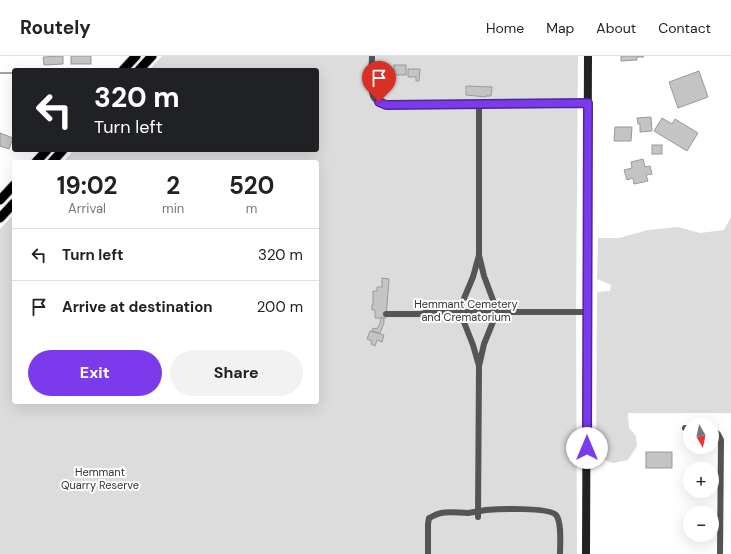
<!DOCTYPE html>
<meta charset="utf-8">
<style>
:root{--surface:#fff;--page:#f2f2f2;--text:#222;--muted:#767676;--line:#e0e0e0;--accent:#7c3aed}
body{margin:0;font-family:"DM Sans",sans-serif;background:var(--page);color:var(--text);height:100vh;display:flex;flex-direction:column;font-size:15px;white-space:nowrap}
*{box-sizing:border-box;margin:0}
p{font-size:13px;color:var(--muted)}
.icon{flex:none;width:22px;height:22px;fill:none;stroke:currentColor;stroke-width:2;stroke-linecap:round;stroke-linejoin:round}
.map{position:relative;flex:1;overflow:hidden}
.sheet{position:absolute;left:12px;top:104px;width:307px;height:244px;display:flex;flex-direction:column;background:var(--surface);border-radius:4px;box-shadow:0 4px 16px #0002}
.sheet>*{flex:none}
.hud{position:absolute;left:12px;top:12px;width:307px;height:84px;border-radius:4px;box-shadow:0 4px 16px #0002;background:#202124;color:#fff;overflow:hidden}
.needle{width:26px;rotate:171deg}
.fabs{position:absolute;left:683px;top:362px;display:grid;gap:8px}
.fabs a{display:grid;place-items:center;width:36px;height:36px;border-radius:50%;background:var(--surface);box-shadow:0 4px 16px #0002;font-size:20px}
.pin{position:absolute;display:grid;place-items:center;width:34px;height:34px;color:#fff;margin:-41px -17px;border-radius:50% 50% 50% 0;rotate:-45deg;box-shadow:0 0 4px #0007}
.pin .icon{rotate:45deg}
.me{position:absolute;width:44px;margin:-22px;rotate:0deg;stroke-linejoin:round;filter:drop-shadow(0 0 3px #0008)}
.turn{display:flex;align-items:center;gap:14px;height:84px;padding:0 16px;font-size:18px}
.turn .icon{width:52px;height:52px;stroke-width:2.5}
.turn b{display:block;font-size:28px;line-height:34px}
.eta{display:flex;justify-content:space-evenly;align-items:center;height:68px;text-align:center}
.eta b{font-size:24px;font-weight:700;line-height:28px}
.primary-button{display:flex;gap:8px;margin-top:auto;padding:8px 16px}
.primary-button a{flex:1;height:46px;border-radius:24px;background:var(--accent);color:#fff;font-size:16px;font-weight:700;line-height:46px;text-align:center}
.primary-button a+a{background:var(--page);color:var(--text)}
ul{padding:0;list-style:none}
li{display:flex;align-items:center;gap:12px;height:52px;padding:0 16px;border-top:1px solid var(--line)}
li div{flex:1}
li b{display:block;font-size:15px}
li em{font-style:normal}
header{display:flex;align-items:center;gap:24px;box-sizing:border-box;height:56px;padding:0 20px;background:var(--surface);border-bottom:1px solid var(--line)}
header strong{font-size:19px}
nav{display:flex;gap:22px;margin-inline-start:auto;font-size:14px}
.map>svg:first-child{display:block}
.green{fill:#dcdcdc}
.lines{fill:none;stroke-linecap:round;stroke-linejoin:round}
.stream{stroke:#a3a3a3;stroke-width:2}
.building{fill:#c4c4c4;stroke:#999}
.primary-casing{stroke:#dbdbdb;stroke-width:11}
.street{stroke:#555;stroke-width:6}
.secondary{stroke:#222;stroke-width:8}
.primary{stroke:#000;stroke-width:9}
.route-casing{stroke:#51269a;stroke-width:10}
.route{stroke:#7c3aed;stroke-width:7}
.labels{text-anchor:middle;dominant-baseline:central;stroke-width:4;stroke-linejoin:round;paint-order:stroke}
.park-label{font-size:11px;fill:#333;stroke:#fff}
</style>
<header>
<strong>Routely</strong>
<nav><a>Home</a><a>Map</a><a>About</a><a>Contact</a></nav>
</header>
<div class="map">
<svg width="731" height="498" viewBox="0 0 731 498">
<rect width="100%" height="100%" fill="#fff"/>
<g class="green">
<path d="M 162,0 L 578,0 L 576,256 L 577,498 L 0,498 L 0,173 L 14,158 L 14,346 L 317,346 L 317,106 L 63,106 L 74,94 L 317,94 L 317,14 L 149,14 Z"/>
<path d="M 731,161 L 731,357 L 628,357 L 629,372 L 636,380 L 637,390 L 628,404 L 613,407 L 596,401 L 597,236 L 610,235 L 611,229 L 597,223 L 598,182 L 619,182 L 648,174 L 678,171 L 700,177 L 724,174 Z"/>
</g>
<g class="lines">
<path class="stream" d="M 0,17 L 14,17"/>
</g>
<g class="building">
<path d="M 63,0 L 63,8 L 44,9 L 43,1 Z"/>
<rect x="71" y="0" width="20" height="8"/>
<path d="M 621,0 L 643,0 L 644,1 L 637,1 L 637,4 L 621,5 Z"/>
<rect x="394" y="9" width="12" height="10"/>
<path d="M 408,13 L 420,13 L 419,25 L 416,25 L 416,21 L 408,21 Z"/>
<path d="M 699,15 L 708,41 L 678,52 L 669,26 Z"/>
<path d="M 466,30 L 492,31 L 491,40 L 486,40 L 486,41 L 466,39 Z"/>
<path d="M 651,61 L 652,75 L 640,76 L 640,68 L 638,68 L 637,62 Z"/>
<path d="M 662,62 L 672,68 L 675,63 L 698,77 L 687,95 L 654,75 Z"/>
<path d="M 615,71 L 632,71 L 631,85 L 614,85 Z"/>
<path d="M 0,77 L 13,82 L 9,93 L 0,90 Z"/>
<rect x="652" y="89" width="10" height="9"/>
<path d="M 643,103 L 645,111 L 650,110 L 652,118 L 646,119 L 648,125 L 634,128 L 633,122 L 627,124 L 624,114 L 632,112 L 631,106 Z"/>
<path d="M 382,222 L 389,223 L 386,262 L 375,262 L 375,254 L 372,254 L 372,249 L 373,249 L 373,235 L 377,235 L 377,231 L 382,231 Z"/>
<path d="M 381,262 L 384,262 L 384,267 L 380,277 L 372,275 L 373,272 L 377,273 L 380,267 Z"/>
<path d="M 370,275 L 384,279 L 382,286 L 377,284 L 375,290 L 371,288 L 372,285 L 367,283 Z"/>
<rect x="646" y="396" width="26" height="16"/>
</g>
<g class="lines">
<g class="primary-casing">
<g id="primary">
<path d="M 123,14 L 136,0"/>
<path d="M 139,14 L 152,0"/>
<path d="M 36,106 L 47,94"/>
<path d="M 52,106 L 63,94"/>
<path d="M 0,144 L 14,129"/>
<path d="M 0,162 L 14,147"/>
</g>
</g>
<g class="street">
<path d="M 372,0 C 372,10 369,34 374,42 C 377,46 381,47 386,49 L 587,47"/>
<path d="M 479,199 L 479,48"/>
<path d="M 386,258 L 421,258 L 429,256 L 587,256"/>
<path d="M 685,372 L 690,372"/>
<path d="M 712,373 L 718,378 L 721,384 L 720,498"/>
<path d="M 478,461 L 479,310 L 484,288 L 497,256 L 496,252 L 484,220 L 479,199 L 473,221 L 460,252 L 460,256 L 473,289 L 479,310"/>
<path d="M 428,498 L 428,468 L 429,462 C 433,460 436,458 441,457 C 450,455 459,457 468,457 C 474,456 480,455 486,454 C 498,453 549,451 556,459 C 562,466 560,489 560,498"/>
</g>
<path class="secondary" d="M 586,498 L 588,0"/>
<use href="#primary" class="primary"/>
</g>
<g class="lines">
<g class="route-casing">
<path id="route" d="M 379,46 L 386,49 L 588,47 L 587,392"/>
</g>
<use href="#route" class="route"/>
</g>
<g class="labels">
<g class="park-label">
<text x="466" y="248">Hemmant Cemetery<tspan x="466" dy="13">and Crematorium</tspan></text>
<text x="100" y="416">Hemmant<tspan x="100" dy="13">Quarry Reserve</tspan></text>
</g>
</g>
</svg>
<div class="fabs">
<a><svg class="needle" viewBox="-14 -14 28 28"><path d="M0-13l5 13h-10z" fill="#e53935"/><path d="M0 13l5-13h-10z" fill="#767676"/></svg></a>
<a>+</a>
<a>−</a>
</div>
<div class="pin" style="left:379px;top:46px;background:#d93025"><svg class="icon" aria-label="arrive" viewBox="0 0 24 24"><path d="M6 21V4h12l-3 4 3 4H6"/></svg></div>
<svg class="me" style="left:587px;top:392px" viewBox="-20 -20 40 40"><circle r="19" fill="#fff"/><path d="M0-13L10 11 0 6-10 11z" fill="#7c3aed"/></svg>
<div class="hud">
<div class="turn"><svg class="icon" aria-label="left" viewBox="0 0 24 24"><path d="M17 20v-9H6M10 6l-5 5 5 5"/></svg><div><b>320 m</b>Turn left</div></div>
</div>
<section class="sheet">
<div class="eta">
<div><b>19:02</b><p>Arrival</p></div>
<div><b>2</b><p>min</p></div>
<div><b>520</b><p>m</p></div>
</div>
<ul>
<li><svg class="icon" aria-label="left" viewBox="0 0 24 24"><path d="M17 20v-9H6M10 6l-5 5 5 5"/></svg><div><b>Turn left</b></div><em>320 m</em></li>
<li><svg class="icon" aria-label="arrive" viewBox="0 0 24 24"><path d="M6 21V4h12l-3 4 3 4H6"/></svg><div><b>Arrive at destination</b></div><em>200 m</em></li>
</ul>
<div class="primary-button"><a>Exit</a><a>Share</a></div>
</section>
</div>
